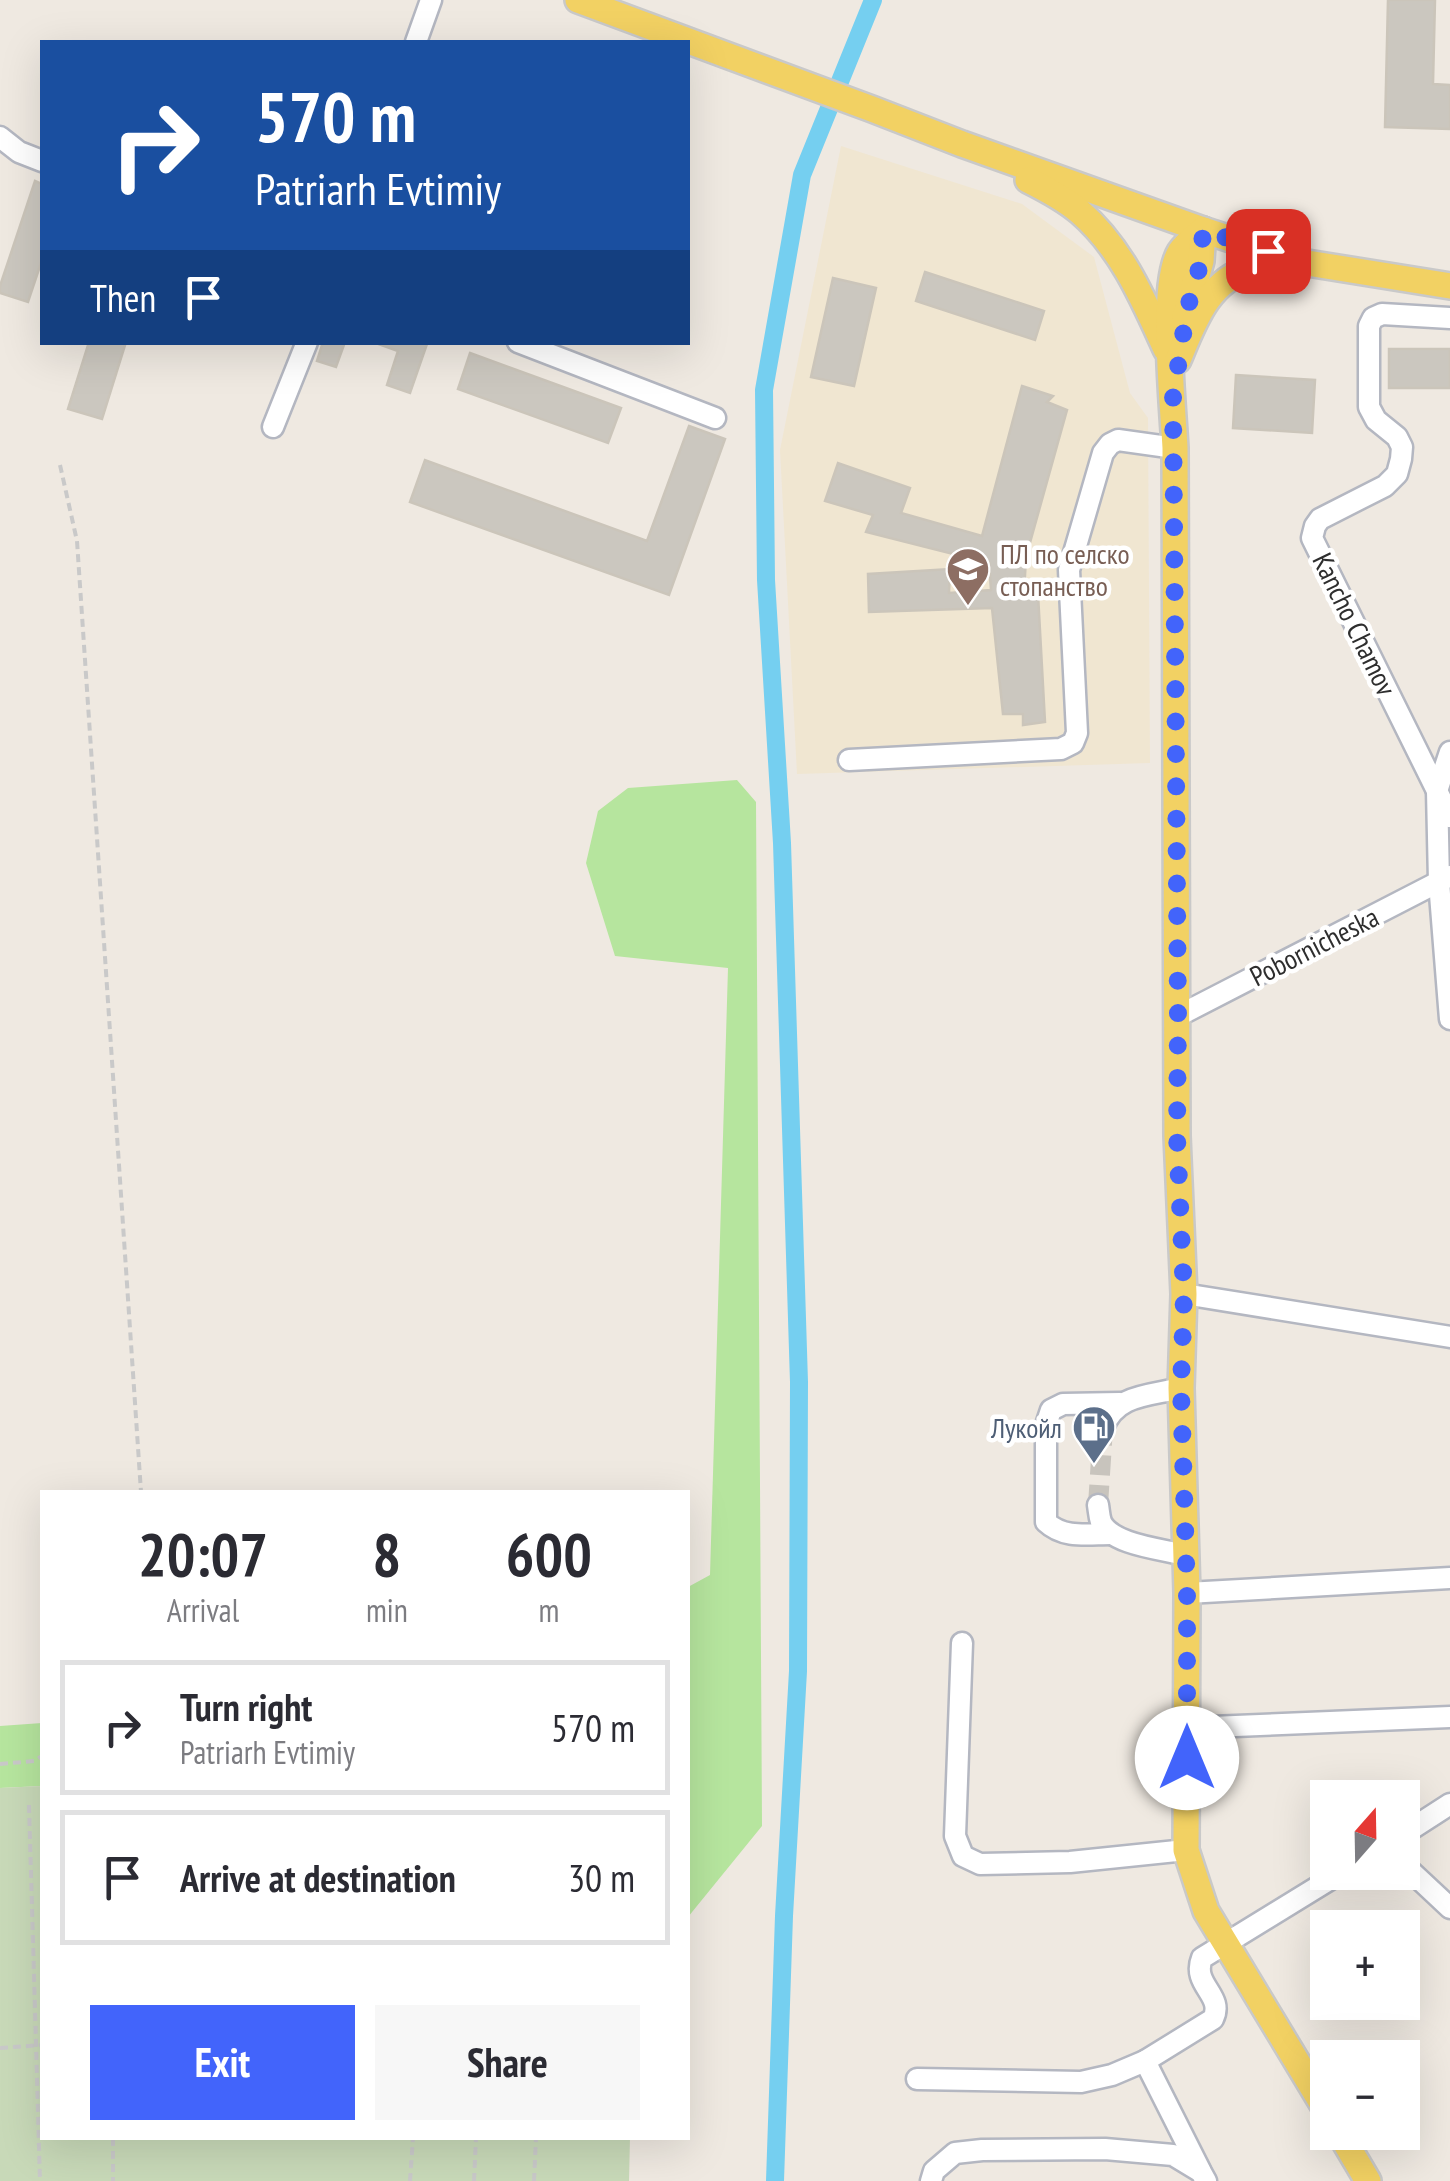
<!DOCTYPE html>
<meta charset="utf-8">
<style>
:root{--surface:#fff;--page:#f7f7f7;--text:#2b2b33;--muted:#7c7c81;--line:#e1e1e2;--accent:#4264fb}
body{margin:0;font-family:"PT Sans Narrow",sans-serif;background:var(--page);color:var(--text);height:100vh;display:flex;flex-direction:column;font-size:38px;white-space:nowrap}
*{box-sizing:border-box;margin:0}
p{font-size:32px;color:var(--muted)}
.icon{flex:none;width:55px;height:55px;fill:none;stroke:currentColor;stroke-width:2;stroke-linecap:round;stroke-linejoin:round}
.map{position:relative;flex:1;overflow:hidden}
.details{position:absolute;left:40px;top:1490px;width:650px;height:650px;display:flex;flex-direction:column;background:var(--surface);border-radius:0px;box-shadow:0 10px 40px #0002}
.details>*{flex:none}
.banner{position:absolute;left:40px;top:40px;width:650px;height:305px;border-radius:0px;box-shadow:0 10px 40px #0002;background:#1a4fa0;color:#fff;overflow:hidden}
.needle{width:65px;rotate:20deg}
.controls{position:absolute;left:1310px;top:1780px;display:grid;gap:20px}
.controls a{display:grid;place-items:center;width:110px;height:110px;border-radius:0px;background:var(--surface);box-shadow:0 10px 40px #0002;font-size:50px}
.pin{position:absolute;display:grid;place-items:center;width:85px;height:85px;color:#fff;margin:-42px;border-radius:20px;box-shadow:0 5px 15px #0006}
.me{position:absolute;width:110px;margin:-55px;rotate:0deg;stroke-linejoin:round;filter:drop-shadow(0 0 8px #0008)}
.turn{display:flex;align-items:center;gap:35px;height:210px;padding:0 50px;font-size:45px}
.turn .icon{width:130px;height:130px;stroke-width:2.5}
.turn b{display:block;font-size:70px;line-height:85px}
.then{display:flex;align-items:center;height:95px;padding:0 50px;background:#0003;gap:20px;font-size:38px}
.eta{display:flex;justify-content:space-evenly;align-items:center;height:170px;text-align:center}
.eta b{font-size:60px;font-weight:700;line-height:70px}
.primary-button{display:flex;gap:20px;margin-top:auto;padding:20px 50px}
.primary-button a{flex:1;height:115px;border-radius:0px;background:var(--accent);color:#fff;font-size:40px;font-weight:700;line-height:115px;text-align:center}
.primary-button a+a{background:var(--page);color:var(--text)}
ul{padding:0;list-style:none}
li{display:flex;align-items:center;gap:30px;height:135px;margin:0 20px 15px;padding:0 30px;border:5px solid var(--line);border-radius:0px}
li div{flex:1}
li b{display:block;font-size:38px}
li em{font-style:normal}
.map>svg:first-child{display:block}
.education{fill:#f0e6d1}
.green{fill:#b6e59e}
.cemetery{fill:#c8d9b8}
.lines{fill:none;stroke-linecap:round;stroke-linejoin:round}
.canal{stroke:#75cff0;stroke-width:18}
.building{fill:#cbc7bf;stroke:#cbc5ba;stroke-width:2.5}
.minor-tunnel{stroke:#c8c4bd;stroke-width:20;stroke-dasharray:20 10;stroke-linecap:butt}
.minor-casing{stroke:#b4b7c1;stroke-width:25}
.major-casing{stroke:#c9c9c9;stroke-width:30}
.path{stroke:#c9c9c9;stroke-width:4;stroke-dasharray:8 5;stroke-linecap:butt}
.minor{stroke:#fff;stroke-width:20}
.major{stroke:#f2d163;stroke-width:25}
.route{stroke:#4264fb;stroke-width:18;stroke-dasharray:0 32.4}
.labels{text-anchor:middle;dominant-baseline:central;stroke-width:9;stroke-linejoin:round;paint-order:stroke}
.education-label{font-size:28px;fill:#785e54;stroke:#fff;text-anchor:start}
.street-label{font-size:28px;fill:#2e2e2e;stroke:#fff}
.service-label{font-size:28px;fill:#4e5e75;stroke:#fff;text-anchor:end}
</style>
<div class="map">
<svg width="1450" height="2181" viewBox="0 0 1450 2181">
<rect width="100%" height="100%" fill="#efe9e1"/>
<path class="education" d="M 841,146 L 1022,204 L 1094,257 L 1130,393 L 1148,418 L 1150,763 L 797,774 L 780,450 Z"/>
<g class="green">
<path d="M 737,780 L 756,802 L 762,1826 L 688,1917 L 688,1587 L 710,1575 L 728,968 L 615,956 L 586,863 L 598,811 L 628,788 Z"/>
<path d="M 42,1723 L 42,1786 L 0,1788 L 0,1726 Z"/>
</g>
<path class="cemetery" d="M 42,1786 L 42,2138 L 630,2138 L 629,2181 L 0,2181 L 0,1788 Z"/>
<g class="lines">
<path class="canal" d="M 775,2181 L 784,1916 L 798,1671 L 799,1382 L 782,843 L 766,580 L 764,390 L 802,175 L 873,0"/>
</g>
<g class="building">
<path d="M 1388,0 L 1435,0 L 1433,84 L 1450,85 L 1450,129 L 1385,127 Z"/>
<path d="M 35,181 L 42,184 L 42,260 L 28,302 L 0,293 L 0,286 Z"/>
<path d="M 925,272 L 1044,311 L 1035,340 L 916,301 Z"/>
<path d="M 833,278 L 876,288 L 854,386 L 811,377 Z"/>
<path d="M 89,342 L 126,342 L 102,419 L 68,409 Z"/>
<path d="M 323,342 L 345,342 L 336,367 L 317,361 Z"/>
<path d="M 373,342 L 427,344 L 410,393 L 387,385 L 398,351 Z"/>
<rect x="1389" y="349" width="61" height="39"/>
<path d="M 470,353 L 621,408 L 608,443 L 458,389 Z"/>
<path d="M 1236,375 L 1315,380 L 1312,433 L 1233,428 Z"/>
<path d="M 1022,386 L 1053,396 L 1047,402 L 1067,410 L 1026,557 L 1024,594 L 1038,594 L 1045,722 L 1023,725 L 1023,714 L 1003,714 L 992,608 L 869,612 L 868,574 L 950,569 L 949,593 L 991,590 L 989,563 L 866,532 L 873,515 L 825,501 L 838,463 L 910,488 L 901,513 L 982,536 Z"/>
<path d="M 689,426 L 725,439 L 669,595 L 410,502 L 425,460 L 647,541 Z"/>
</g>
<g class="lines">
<path class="minor-tunnel" d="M 1098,1505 L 1103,1428"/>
<g class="minor-casing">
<g id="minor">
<path d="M 416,42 L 431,0"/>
<path d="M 0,137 L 19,152 L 42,161"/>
<path d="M 1450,318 L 1382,314 L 1373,318 L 1369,326 L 1369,407 L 1376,420 L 1397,437 L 1402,447 L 1401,459 L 1397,474 L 1385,486 L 1320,519 L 1315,526 L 1312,538 L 1450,817"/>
<path d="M 518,342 L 715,418"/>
<path d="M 273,427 L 307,342"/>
<path d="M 1450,752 L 1437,791 L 1439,882 L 1450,1019"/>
<path d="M 849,760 L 1061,749 L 1073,743 L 1077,733 L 1069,570 L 1103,453 L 1110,444 L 1118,440 L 1175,448"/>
<path d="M 1178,1016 L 1450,876"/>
<path d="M 1184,1294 L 1450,1337"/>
<path d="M 1103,1428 C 1116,1394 1149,1396 1181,1388"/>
<path d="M 1098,1505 C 1099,1511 1099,1516 1101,1522 C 1112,1545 1162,1549 1185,1555"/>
<path d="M 1111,1534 C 1088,1534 1064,1539 1046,1522 L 1046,1425 L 1051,1410 L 1063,1404 L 1120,1403"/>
<path d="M 1187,1593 L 1450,1578"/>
<path d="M 962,1643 L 955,1836 L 963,1856 L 980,1864 L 1070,1862 L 1186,1850"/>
<path d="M 1187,1728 L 1450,1717"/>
<path d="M 1402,1835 L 1450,1804"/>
<path d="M 1402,1863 L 1450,1908"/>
<path d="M 1145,2061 L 1200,2170"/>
<path d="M 917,2079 L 1081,2082 L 1112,2075 L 1145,2061 L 1213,2019 C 1225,1995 1191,1985 1202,1958 L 1342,1872"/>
<path d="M 931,2181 L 934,2171 L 955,2153 L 982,2150 L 1105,2149 L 1173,2155 L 1201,2172 L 1206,2181"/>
</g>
</g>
<g class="major-casing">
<g id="major">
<path d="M 578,0 L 872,109 L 962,144 L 1203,230 L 1301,262 L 1450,286"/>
<path d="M 1028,180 C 1046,189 1065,199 1080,212 C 1122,248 1144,301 1166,349"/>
<path d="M 1203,230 C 1195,237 1186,243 1180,252 C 1160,284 1173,406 1175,448 L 1177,1136 L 1184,1294 L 1181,1388 L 1187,1593 L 1186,1850 L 1206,1911 L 1328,2113"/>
<path d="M 1185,318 L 1201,261 L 1203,230"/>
<path d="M 1178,360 C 1194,322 1208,280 1252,268 C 1265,264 1280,264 1293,263"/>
<path d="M 1339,2132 L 1368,2181"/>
</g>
</g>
<g class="path">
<path d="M 60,465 L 77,541 L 141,1492"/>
<path d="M 0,1764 L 34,1761 L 42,1756"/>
<path d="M 29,1805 L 40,2181"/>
<path d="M 0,2048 L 42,2045"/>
<path d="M 113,2138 L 113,2181"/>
<path d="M 410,2181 L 413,2138"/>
<path d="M 474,2181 L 476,2138"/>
<path d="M 534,2181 L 536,2138"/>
</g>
<use href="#minor" class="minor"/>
<use href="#major" class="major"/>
</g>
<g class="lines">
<path class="route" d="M 1187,1758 L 1187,1593 L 1181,1388 L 1184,1294 L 1177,1136 L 1178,1016 L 1173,398 L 1187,310 L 1201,262 L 1203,230 L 1268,251"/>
</g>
<defs>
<g id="school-pin" transform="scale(2.25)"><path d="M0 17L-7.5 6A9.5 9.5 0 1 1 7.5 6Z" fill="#8d6e63" stroke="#fff"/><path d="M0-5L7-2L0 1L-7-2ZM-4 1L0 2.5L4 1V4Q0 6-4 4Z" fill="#fff"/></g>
<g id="fuel-pin" transform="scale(2.25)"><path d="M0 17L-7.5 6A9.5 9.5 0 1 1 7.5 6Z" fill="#5c6f8a" stroke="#fff"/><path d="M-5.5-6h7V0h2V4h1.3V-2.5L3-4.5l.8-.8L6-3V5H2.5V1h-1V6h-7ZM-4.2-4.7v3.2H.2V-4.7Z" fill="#fff"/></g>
</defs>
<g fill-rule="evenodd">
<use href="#school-pin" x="968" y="569"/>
<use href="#fuel-pin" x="1094" y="1427"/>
</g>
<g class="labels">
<g class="education-label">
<text x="1000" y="553">ПЛ по селско<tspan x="1000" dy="32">стопанство</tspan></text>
</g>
<g class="street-label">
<text transform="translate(1355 624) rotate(64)">Kancho Chamov</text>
<text transform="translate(1314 946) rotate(-27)">Pobornicheska</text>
</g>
<g class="service-label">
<text x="1062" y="1427">Лукойл</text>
</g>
</g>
</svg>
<div class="controls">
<a><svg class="needle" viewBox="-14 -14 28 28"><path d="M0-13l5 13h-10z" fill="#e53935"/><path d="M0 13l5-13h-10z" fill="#7c7c81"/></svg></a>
<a>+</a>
<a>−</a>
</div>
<div class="pin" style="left:1268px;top:251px;background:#d93025"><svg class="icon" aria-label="arrive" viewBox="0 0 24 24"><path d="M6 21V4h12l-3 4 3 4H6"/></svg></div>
<svg class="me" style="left:1187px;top:1758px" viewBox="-20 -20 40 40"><circle r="19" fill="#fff"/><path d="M0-13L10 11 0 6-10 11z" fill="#4264fb"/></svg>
<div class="banner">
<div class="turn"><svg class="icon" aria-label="right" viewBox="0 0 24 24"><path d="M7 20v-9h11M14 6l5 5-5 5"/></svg><div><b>570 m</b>Patriarh Evtimiy</div></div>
<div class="then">Then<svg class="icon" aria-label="arrive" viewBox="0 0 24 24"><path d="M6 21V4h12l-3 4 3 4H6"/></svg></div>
</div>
<section class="details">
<div class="eta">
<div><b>20:07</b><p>Arrival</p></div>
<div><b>8</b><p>min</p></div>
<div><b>600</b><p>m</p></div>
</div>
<ul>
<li><svg class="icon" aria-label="right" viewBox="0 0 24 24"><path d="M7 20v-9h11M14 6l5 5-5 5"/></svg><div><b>Turn right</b><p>Patriarh Evtimiy</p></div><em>570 m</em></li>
<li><svg class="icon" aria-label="arrive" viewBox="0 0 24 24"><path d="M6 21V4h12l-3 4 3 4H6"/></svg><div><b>Arrive at destination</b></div><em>30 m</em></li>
</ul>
<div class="primary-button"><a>Exit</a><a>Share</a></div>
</section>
</div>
